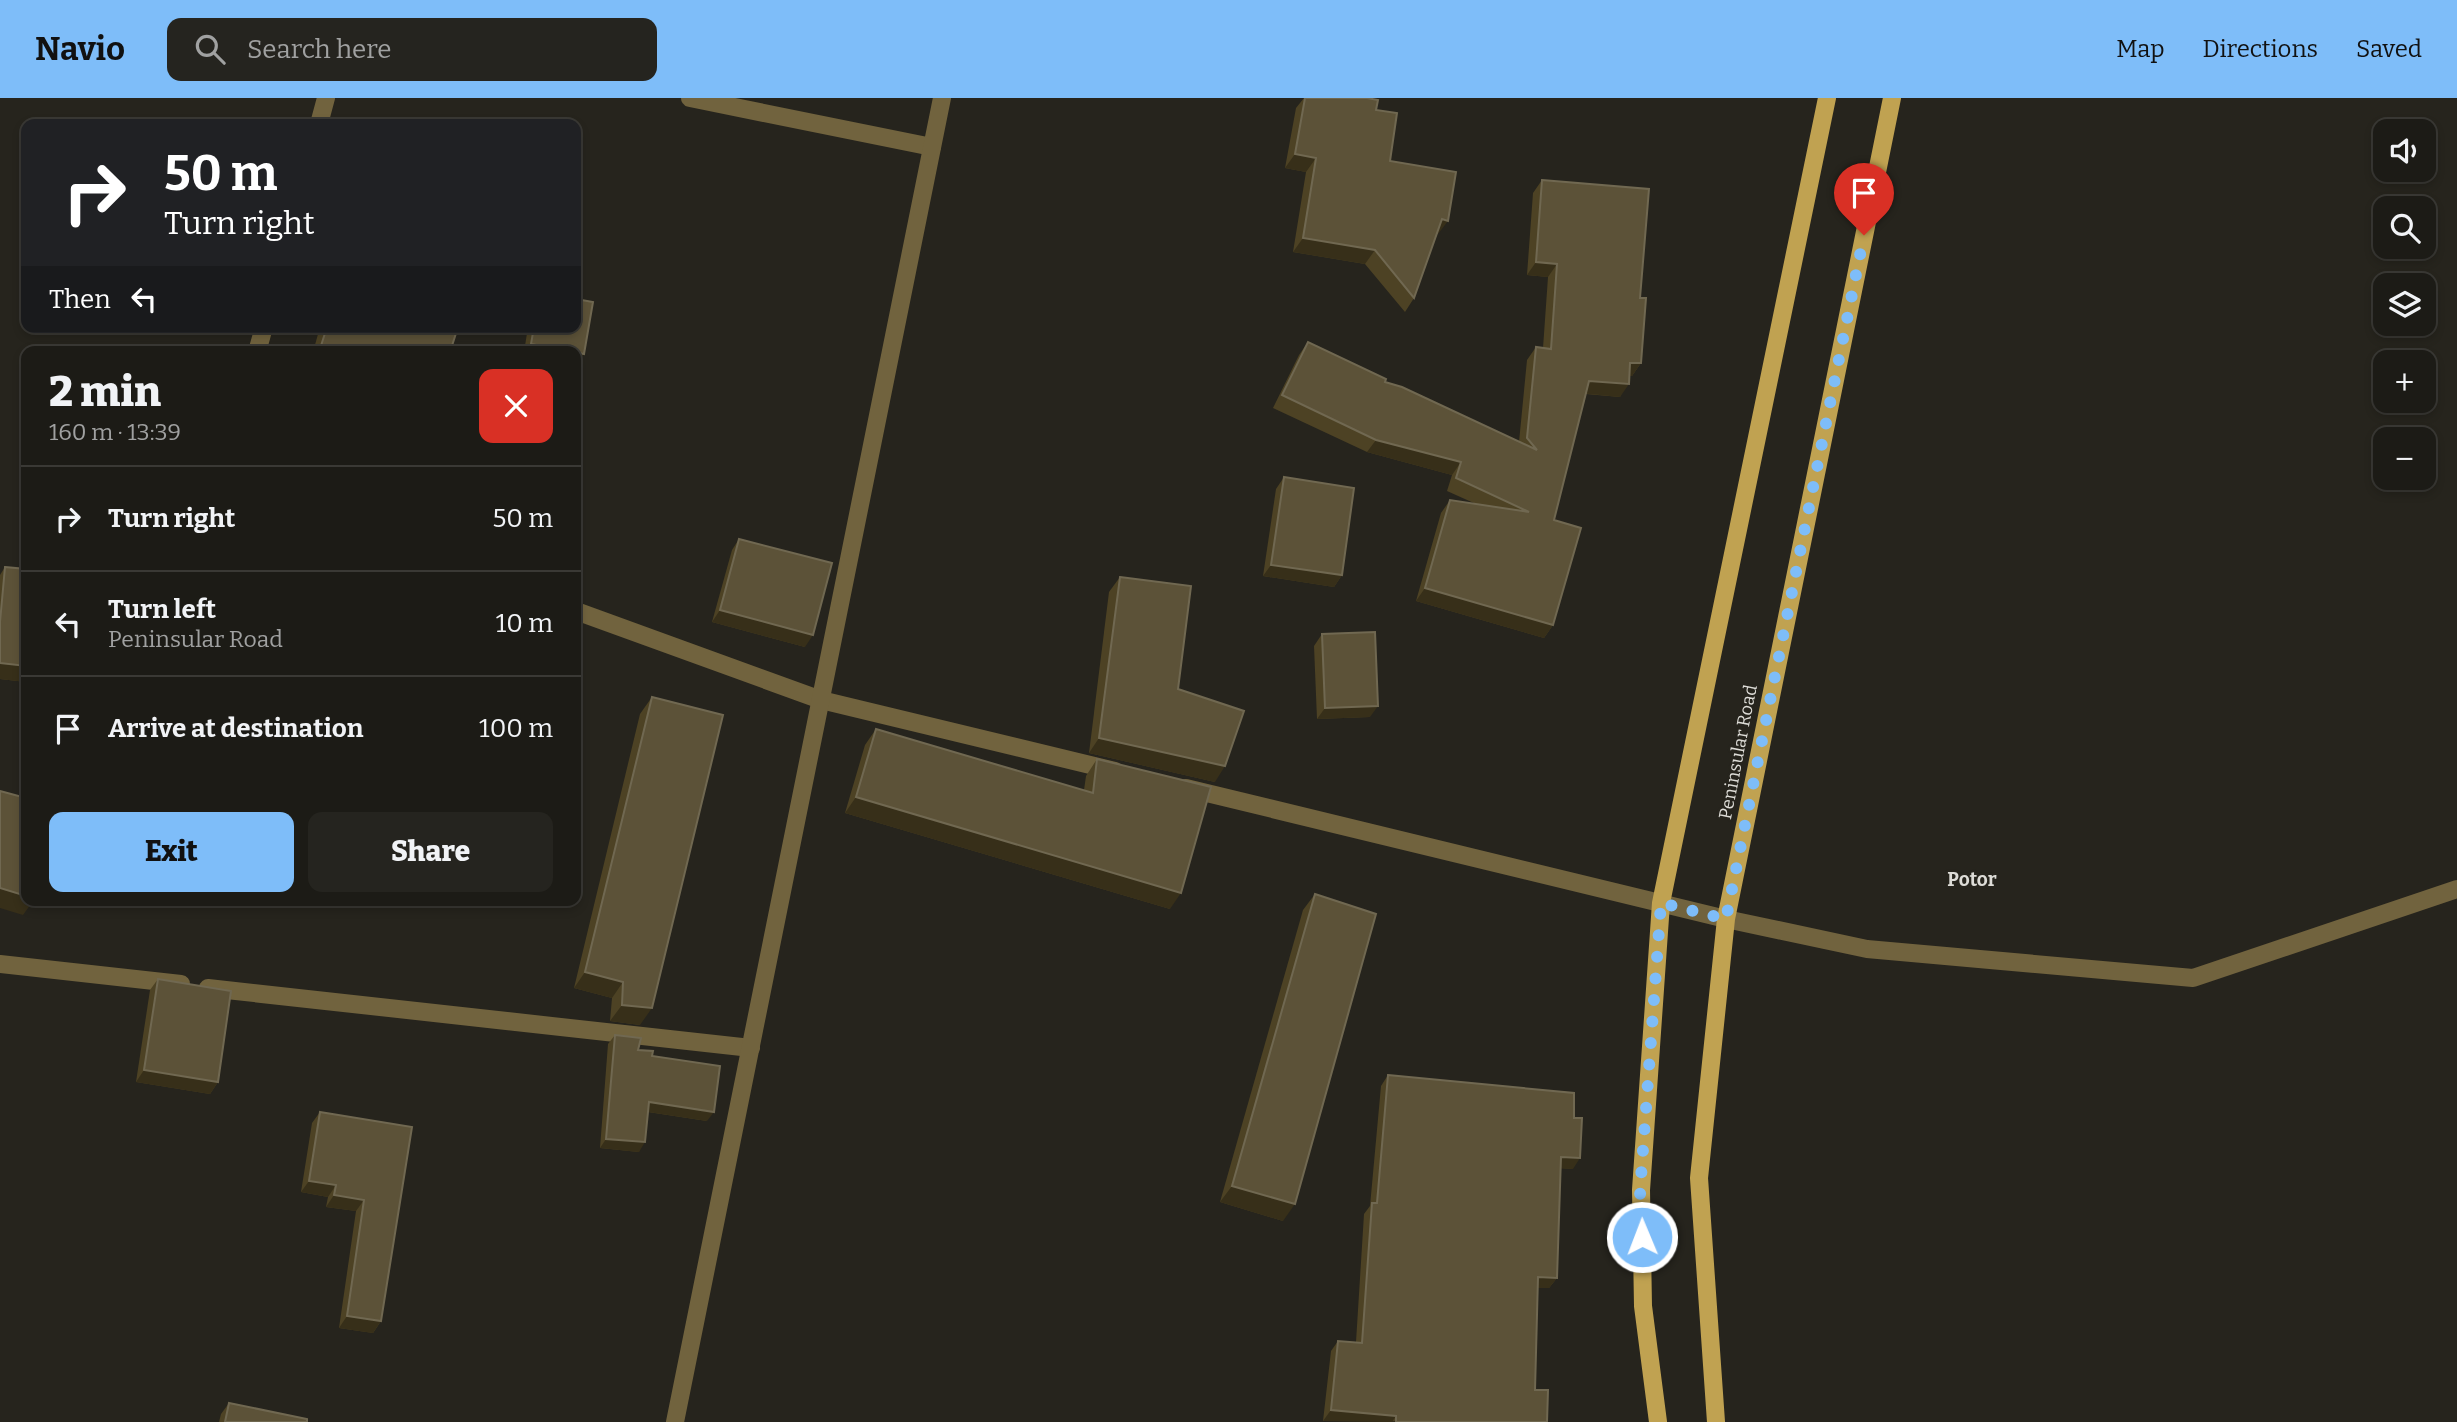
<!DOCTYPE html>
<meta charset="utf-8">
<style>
:root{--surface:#1c1b16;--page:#25241f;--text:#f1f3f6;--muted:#a0a1a1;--line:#3a3935;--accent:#7ebdf9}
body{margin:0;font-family:Bitter,serif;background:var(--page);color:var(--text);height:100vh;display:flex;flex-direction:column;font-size:26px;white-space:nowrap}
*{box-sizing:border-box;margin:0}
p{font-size:23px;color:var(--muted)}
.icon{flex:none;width:38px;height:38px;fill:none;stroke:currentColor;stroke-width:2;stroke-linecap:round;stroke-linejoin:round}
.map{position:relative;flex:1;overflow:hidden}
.sheet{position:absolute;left:21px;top:248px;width:560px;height:560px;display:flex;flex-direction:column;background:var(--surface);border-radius:14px;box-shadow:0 4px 10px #0003,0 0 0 2px var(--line)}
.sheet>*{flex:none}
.guide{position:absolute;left:21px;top:21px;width:560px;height:214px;border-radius:14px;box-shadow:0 4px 10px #0003,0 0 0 2px var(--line);background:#202124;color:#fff;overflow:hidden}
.controls{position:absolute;left:2373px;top:21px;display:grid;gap:14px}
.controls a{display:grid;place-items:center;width:63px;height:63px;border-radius:14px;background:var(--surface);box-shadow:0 4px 10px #0003,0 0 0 2px var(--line);font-size:35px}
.pin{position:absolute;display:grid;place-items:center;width:60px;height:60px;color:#fff;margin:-72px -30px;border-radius:50% 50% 50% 0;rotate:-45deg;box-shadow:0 0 7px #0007}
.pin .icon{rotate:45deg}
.me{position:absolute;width:77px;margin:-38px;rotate:359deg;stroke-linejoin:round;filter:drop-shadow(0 0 5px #0008)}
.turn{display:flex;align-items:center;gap:24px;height:147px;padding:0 28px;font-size:32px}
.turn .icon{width:91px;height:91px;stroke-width:2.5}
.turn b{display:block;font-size:49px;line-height:60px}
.then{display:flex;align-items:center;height:66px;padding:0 28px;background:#0003;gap:14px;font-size:26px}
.round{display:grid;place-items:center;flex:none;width:74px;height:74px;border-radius:14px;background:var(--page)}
.overview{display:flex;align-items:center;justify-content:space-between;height:119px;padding:0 28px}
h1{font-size:42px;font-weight:800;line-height:52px}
.button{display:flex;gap:14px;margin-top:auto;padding:14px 28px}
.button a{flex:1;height:80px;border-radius:14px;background:var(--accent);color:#111;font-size:28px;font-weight:800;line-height:80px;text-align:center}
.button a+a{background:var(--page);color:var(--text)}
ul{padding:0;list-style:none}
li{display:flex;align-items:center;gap:21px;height:105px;padding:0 28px;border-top:2px solid var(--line)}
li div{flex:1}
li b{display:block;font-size:26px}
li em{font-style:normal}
header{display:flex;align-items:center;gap:42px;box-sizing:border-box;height:98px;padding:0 35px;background:var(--accent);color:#111}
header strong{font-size:33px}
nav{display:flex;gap:38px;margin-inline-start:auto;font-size:24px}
.search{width:490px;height:63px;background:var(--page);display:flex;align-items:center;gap:18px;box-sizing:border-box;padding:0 24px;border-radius:14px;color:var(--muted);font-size:26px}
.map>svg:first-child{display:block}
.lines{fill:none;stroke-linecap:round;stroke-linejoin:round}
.minor{stroke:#71633e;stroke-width:18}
.major{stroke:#c0a251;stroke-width:18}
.wall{fill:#4d4224}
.shaded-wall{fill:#372f19}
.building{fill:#5c5238;stroke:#706851;stroke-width:2}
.route{stroke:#7ebdf9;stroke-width:12;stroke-dasharray:0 21.6}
.labels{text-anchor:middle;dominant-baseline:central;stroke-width:5;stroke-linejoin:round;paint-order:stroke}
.street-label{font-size:18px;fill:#dddcd7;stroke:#26241d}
.neighbourhood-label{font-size:19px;font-weight:bold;fill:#dddcd7;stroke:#26241d}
</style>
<header>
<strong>Navio</strong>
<div class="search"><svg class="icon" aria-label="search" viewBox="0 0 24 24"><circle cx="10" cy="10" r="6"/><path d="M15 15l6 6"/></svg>Search here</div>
<nav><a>Map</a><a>Directions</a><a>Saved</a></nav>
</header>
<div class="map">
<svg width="2457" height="1324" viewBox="0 0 2457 1324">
<rect width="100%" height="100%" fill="#26241d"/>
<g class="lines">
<g class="minor">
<path d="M 690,0 L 932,49"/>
<path d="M 319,26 L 326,0"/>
<path d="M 257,254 L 264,229"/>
<path d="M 576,513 L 821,602 L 1115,673"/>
<path d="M 1186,690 L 1726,821 L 1867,851 L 2193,880 L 2457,791"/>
<path d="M 0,866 L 181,886"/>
<path d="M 208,890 L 751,950"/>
<path d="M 675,1324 L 942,0"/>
</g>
<g class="major">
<path d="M 1658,1324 L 1643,1208 L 1641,1092 L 1661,805 L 1827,0"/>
<path d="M 1716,1324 L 1699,1080 L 1726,821 L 1892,0"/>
</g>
</g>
<g class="wall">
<path d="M 1304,0 L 1367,0 L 1376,12 L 1390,63 L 1438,136 L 1436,136 L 1414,200 L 1405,214 L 1365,166 L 1293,154 L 1306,74 L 1285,70 L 1296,10 Z"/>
<path d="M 1542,82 L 1640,200 L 1641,265 L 1632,278 L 1629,278 L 1620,299 L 1586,296 L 1554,422 L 1553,527 L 1544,540 L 1416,503 L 1441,415 L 1450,402 L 1476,406 L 1447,393 L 1452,377 L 1367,354 L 1273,310 L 1299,257 L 1308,244 L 1385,284 L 1519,344 L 1527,262 L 1536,249 L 1543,250 L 1548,179 L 1527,177 L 1533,95 Z"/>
<path d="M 320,229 L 458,229 L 450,254 L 313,254 Z"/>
<path d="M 528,229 L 576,229 L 576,267 L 576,254 L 524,254 Z"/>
<path d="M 1284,379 L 1342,477 L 1334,489 L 1263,478 L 1276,391 Z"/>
<path d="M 739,441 L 805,549 L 712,524 L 732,452 Z"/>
<path d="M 5,469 L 26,584 L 0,581 L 0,477 Z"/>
<path d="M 1120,479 L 1215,684 L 1089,655 L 1109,494 Z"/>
<path d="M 1322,536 L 1370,619 L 1317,621 L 1314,548 Z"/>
<path d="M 652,599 L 640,927 L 610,923 L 612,900 L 574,890 L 640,616 Z"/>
<path d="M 876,631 L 1084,692 L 1086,678 L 1097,661 L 1170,811 L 845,715 L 865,647 Z"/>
<path d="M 1315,796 L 1283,1123 L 1220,1104 L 1303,812 Z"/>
<path d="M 158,881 L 218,984 L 210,996 L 136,984 L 150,892 Z"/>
<path d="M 615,937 L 638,952 L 652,958 L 707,1023 L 648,1014 L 639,1054 L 600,1050 L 608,946 Z"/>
<path d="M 1388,977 L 1573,1071 L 1560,1070 L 1557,1180 L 1549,1190 L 1538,1190 L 1535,1292 L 1547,1324 L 1323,1323 L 1331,1253 L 1338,1243 L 1356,1244 L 1364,1116 L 1370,1108 L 1381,988 Z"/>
<path d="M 320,1014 L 412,1029 L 381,1223 L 373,1235 L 339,1230 L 356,1113 L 326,1109 L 328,1099 L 301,1094 L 312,1025 Z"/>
<path d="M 229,1305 L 307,1324 L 219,1324 L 221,1316 Z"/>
</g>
<g class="shaded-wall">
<path d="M 1295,56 L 1316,60 L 1306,74 L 1285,70 Z"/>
<path d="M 1442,121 L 1448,123 L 1438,136 L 1432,135 Z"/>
<path d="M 1303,140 L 1375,152 L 1365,166 L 1293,154 Z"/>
<path d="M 1536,164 L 1557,166 L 1548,179 L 1527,177 Z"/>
<path d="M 220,229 L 242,229 L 238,235 Z"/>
<path d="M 531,246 L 574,254 L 526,254 Z"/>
<path d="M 576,254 L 584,256 L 576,267 Z"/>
<path d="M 1630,265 L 1641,265 L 1632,278 L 1621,278 Z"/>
<path d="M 1589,283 L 1629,286 L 1620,299 L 1580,295 Z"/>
<path d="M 1376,342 L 1461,364 L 1452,377 L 1367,354 Z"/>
<path d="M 1271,467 L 1342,477 L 1334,489 L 1263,478 Z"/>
<path d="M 1425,490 L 1553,527 L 1544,540 L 1416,503 Z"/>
<path d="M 720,512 L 813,537 L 805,549 L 712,524 Z"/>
<path d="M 0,565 L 26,568 L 26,584 L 0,581 Z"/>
<path d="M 1378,608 L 1370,619 L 1317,621 L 1325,610 Z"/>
<path d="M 1099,640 L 1225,668 L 1215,684 L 1089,655 Z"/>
<path d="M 856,699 L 1181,795 L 1170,811 L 845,715 Z"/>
<path d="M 0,790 L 26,798 L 26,803 L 33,803 L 23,817 L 0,810 Z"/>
<path d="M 585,874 L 623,884 L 612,900 L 574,890 Z"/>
<path d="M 622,907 L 652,910 L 640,927 L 610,923 Z"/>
<path d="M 144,972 L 218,984 L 210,996 L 136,984 Z"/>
<path d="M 649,1004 L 714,1014 L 707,1023 L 642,1013 Z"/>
<path d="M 606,1041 L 645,1044 L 639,1054 L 600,1050 Z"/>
<path d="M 1561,1059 L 1580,1060 L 1573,1071 L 1553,1070 Z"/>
<path d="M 309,1083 L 336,1087 L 328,1099 L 301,1094 Z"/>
<path d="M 1232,1088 L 1295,1106 L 1283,1123 L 1220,1104 Z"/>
<path d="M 334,1097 L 364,1102 L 356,1113 L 326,1109 Z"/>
<path d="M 1538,1179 L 1557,1180 L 1549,1190 L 1530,1190 Z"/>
<path d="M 347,1218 L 381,1223 L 373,1235 L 339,1230 Z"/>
<path d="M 1331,1312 L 1396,1318 L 1392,1324 L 1323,1323 Z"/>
</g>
<g class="building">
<path d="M 1305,0 L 1367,0 L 1378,2 L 1376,12 L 1397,15 L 1390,63 L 1456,74 L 1448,123 L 1442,121 L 1414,200 L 1375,152 L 1303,140 L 1316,60 L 1295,56 Z"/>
<path d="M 1542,82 L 1649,91 L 1640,200 L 1646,200 L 1641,265 L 1630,265 L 1629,286 L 1589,283 L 1554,422 L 1581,430 L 1553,527 L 1425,490 L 1450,402 L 1529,414 L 1456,380 L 1461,364 L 1376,342 L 1282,297 L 1308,244 L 1386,281 L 1385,284 L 1402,289 L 1537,352 L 1527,340 L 1536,249 L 1551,251 L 1557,166 L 1536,164 Z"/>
<path d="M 576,201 L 593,204 L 584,256 L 531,246 L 534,229 L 576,229 Z"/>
<path d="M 327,229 L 458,229 L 450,254 L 319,254 Z"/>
<path d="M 1284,379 L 1354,390 L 1342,477 L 1271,467 Z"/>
<path d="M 739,441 L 832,465 L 813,537 L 720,512 Z"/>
<path d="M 5,469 L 26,471 L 26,568 L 0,565 L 0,524 Z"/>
<path d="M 1120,479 L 1191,488 L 1178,591 L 1244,613 L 1225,668 L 1099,640 Z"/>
<path d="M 1375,534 L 1378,608 L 1325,610 L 1322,536 Z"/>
<path d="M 652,599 L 723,617 L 652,910 L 622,907 L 623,884 L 585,874 Z"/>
<path d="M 876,631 L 1093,695 L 1097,661 L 1211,689 L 1181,795 L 856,699 Z"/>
<path d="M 0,693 L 26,700 L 26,798 L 0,790 Z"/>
<path d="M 1315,796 L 1376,816 L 1295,1106 L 1232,1088 Z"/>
<path d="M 158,881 L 231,893 L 218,984 L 144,972 Z"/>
<path d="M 615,937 L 641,940 L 638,952 L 653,953 L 652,958 L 720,968 L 714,1014 L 649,1004 L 645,1044 L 606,1041 Z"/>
<path d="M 1388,977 L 1574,995 L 1574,1020 L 1582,1020 L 1580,1060 L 1561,1059 L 1557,1180 L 1538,1179 L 1535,1292 L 1548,1292 L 1547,1324 L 1396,1324 L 1396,1318 L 1331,1312 L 1338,1243 L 1362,1245 L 1372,1105 L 1377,1105 Z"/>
<path d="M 320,1014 L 412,1029 L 381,1223 L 347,1218 L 364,1102 L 334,1097 L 336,1087 L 309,1083 Z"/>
<path d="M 229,1305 L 307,1321 L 307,1324 L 225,1324 Z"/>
</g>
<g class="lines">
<path class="route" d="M 1642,1139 L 1640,1093 L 1661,805 L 1726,821 L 1864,137"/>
</g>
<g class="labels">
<g class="street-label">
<text transform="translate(1738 654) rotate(-79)">Peninsular Road</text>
</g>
<g class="neighbourhood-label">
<text x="1972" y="781">Potor</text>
</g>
</g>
</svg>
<div class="controls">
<a><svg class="icon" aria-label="sound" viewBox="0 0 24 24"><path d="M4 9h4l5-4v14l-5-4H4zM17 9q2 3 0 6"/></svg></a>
<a><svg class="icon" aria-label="search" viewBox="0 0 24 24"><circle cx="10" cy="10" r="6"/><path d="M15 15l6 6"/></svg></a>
<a><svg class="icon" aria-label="layers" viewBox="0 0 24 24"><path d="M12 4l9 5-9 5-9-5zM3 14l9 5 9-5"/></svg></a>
<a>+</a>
<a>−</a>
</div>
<div class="pin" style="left:1864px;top:137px;background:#d93025"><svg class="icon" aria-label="arrive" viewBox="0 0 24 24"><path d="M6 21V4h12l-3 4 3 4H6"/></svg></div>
<svg class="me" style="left:1642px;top:1139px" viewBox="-20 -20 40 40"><circle r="17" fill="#7ebdf9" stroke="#fff" stroke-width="3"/><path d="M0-11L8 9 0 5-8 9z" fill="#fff"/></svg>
<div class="guide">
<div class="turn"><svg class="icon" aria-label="right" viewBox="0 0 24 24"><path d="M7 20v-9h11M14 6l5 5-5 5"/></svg><div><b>50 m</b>Turn right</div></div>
<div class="then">Then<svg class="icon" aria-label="left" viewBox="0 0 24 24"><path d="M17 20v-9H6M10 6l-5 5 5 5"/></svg></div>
</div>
<section class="sheet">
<div class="overview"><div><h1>2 min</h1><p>160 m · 13:39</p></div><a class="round" style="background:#d93025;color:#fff"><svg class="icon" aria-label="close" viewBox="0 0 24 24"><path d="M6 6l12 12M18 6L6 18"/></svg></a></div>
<ul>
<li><svg class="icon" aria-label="right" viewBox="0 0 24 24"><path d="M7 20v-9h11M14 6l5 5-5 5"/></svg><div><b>Turn right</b></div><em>50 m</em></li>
<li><svg class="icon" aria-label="left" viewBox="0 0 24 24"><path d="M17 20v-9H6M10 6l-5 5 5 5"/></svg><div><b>Turn left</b><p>Peninsular Road</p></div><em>10 m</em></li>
<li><svg class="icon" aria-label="arrive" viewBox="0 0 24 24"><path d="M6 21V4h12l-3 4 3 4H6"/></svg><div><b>Arrive at destination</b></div><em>100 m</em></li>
</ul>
<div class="button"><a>Exit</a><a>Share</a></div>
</section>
</div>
